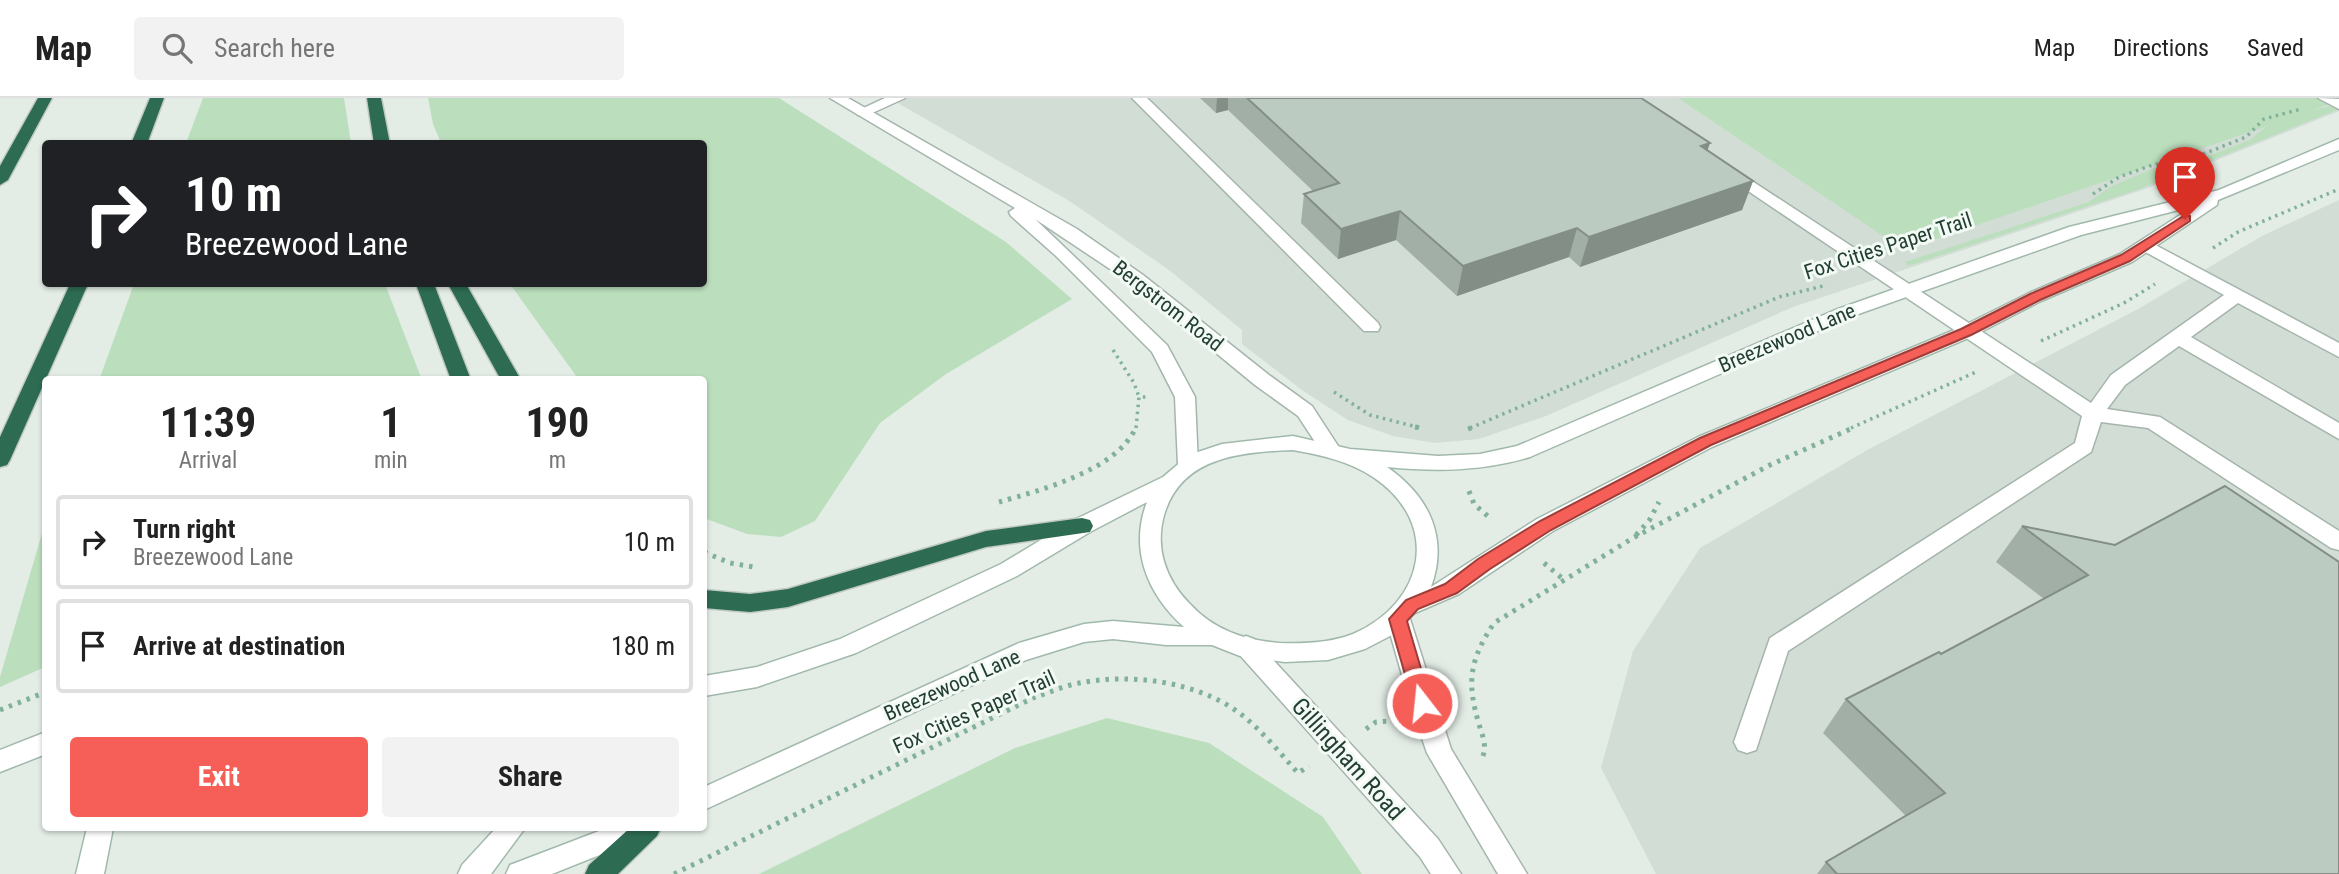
<!DOCTYPE html>
<style>
:root{--surface:#fff;--page:#f2f2f2;--text:#222;--muted:#767676;--line:#e0e0e0;--accent:#f55f58}
body{margin:0;font-family:"Roboto Condensed",sans-serif;background:var(--page);color:var(--text);height:100vh;display:flex;flex-direction:column;font-size:26px;white-space:nowrap}
*{box-sizing:border-box;margin:0}
p{font-size:23px;color:var(--muted)}
.icon{flex:none;width:38px;height:38px;fill:none;stroke:currentColor;stroke-width:2;stroke-linecap:round;stroke-linejoin:round}
.map{position:relative;flex:1;overflow:hidden}
.side{position:absolute;left:42px;top:278px;width:665px;height:455px;display:flex;flex-direction:column;background:var(--surface);border-radius:7px;box-shadow:0 2px 5px #0004}
.side>*{flex:none}
.hud{position:absolute;left:42px;top:42px;width:665px;height:147px;border-radius:7px;box-shadow:0 2px 5px #0004;background:#202124;color:#fff;overflow:hidden}
.pin{position:absolute;display:grid;place-items:center;width:60px;height:60px;color:#fff;margin:-72px -30px;border-radius:50% 50% 50% 0;rotate:-45deg;box-shadow:0 0 7px #0007}
.pin .icon{rotate:45deg}
.me{position:absolute;width:77px;margin:-38px;rotate:344deg;stroke-linejoin:round;filter:drop-shadow(0 0 5px #0008)}
.turn{display:flex;align-items:center;gap:24px;height:147px;padding:0 28px;font-size:32px}
.turn .icon{width:91px;height:91px;stroke-width:2.5}
.turn b{display:block;font-size:49px;line-height:60px}
.eta{display:flex;justify-content:space-evenly;align-items:center;height:119px;text-align:center}
.eta b{font-size:42px;font-weight:700;line-height:49px}
.action{display:flex;gap:14px;margin-top:auto;padding:14px 28px}
.action a{flex:1;height:80px;border-radius:7px;background:var(--accent);color:#fff;font-size:28px;font-weight:700;line-height:80px;text-align:center}
.action a+a{background:var(--page);color:var(--text)}
ul{padding:0;list-style:none}
li{display:flex;align-items:center;gap:21px;height:94px;margin:0 14px 10px;padding:0 14px;border:4px solid var(--line);border-radius:7px}
li div{flex:1}
li b{display:block;font-size:26px}
li em{font-style:normal}
header{display:flex;align-items:center;gap:42px;box-sizing:border-box;height:98px;padding:0 35px;background:var(--surface);border-bottom:2px solid var(--line)}
header strong{font-size:33px}
nav{display:flex;gap:38px;margin-inline-start:auto;font-size:24px}
.search{width:490px;height:63px;background:var(--page);display:flex;align-items:center;gap:18px;box-sizing:border-box;padding:0 24px;border-radius:7px;color:var(--muted);font-size:26px}
.map>svg:first-child{display:block}
.built{fill:#d1ddd5}
.green{fill:#bbdfbd}
.lines{fill:none;stroke-linecap:round;stroke-linejoin:round}
.service-casing{stroke:#a5b5ac;stroke-width:3}
.minor-casing{stroke:#a5b5ac;stroke-width:3}
.secondary-casing{stroke:#a1b9ac;stroke-width:3}
.motorway-casing{stroke:#c1c9c5;stroke-width:3}
.path-far1{stroke:#82b199;stroke-width:3.5;stroke-dasharray:2.5 4.5;stroke-linecap:butt}
.path{stroke:#82b199;stroke-width:5;stroke-dasharray:3.5 6;stroke-linecap:butt}
.service{fill:#fff;fill-rule:evenodd}
.minor{fill:#fff;fill-rule:evenodd}
.secondary{fill:#fff;fill-rule:evenodd}
.motorway{fill:#2d6c52;fill-rule:evenodd}
.wall{fill:#a1afa6}
.shaded-wall{fill:#838e87}
.building{fill:#bbcbc1;stroke:#838e87;stroke-width:2}
.route{fill:#f55f58;stroke:#9f3e39;stroke-width:2}
.labels{text-anchor:middle;dominant-baseline:central;stroke-width:6;stroke-linejoin:round;paint-order:stroke}
.street-label{font-size:21px;fill:#223f31;stroke:#f3f9f5}
.near-street-label{font-size:24px;fill:#223f31;stroke:#f3f9f5}
</style>
<header>
<strong>Map</strong>
<div class="search"><svg class="icon" aria-label="search" viewBox="0 0 24 24"><circle cx="10" cy="10" r="6"/><path d="M15 15l6 6"/></svg>Search here</div>
<nav><a>Map</a><a>Directions</a><a>Saved</a></nav>
</header>
<div class="map">
<svg width="2339" height="776" viewBox="0 0 2339 776">
<rect width="100%" height="100%" fill="#e3ede6"/>
<g class="built">
<path d="M 889,0 L 2339,0 L 2339,13 L 2148,90 L 1793,209 L 1546,318 L 1479,341 L 1435,345 L 1393,338 L 1348,322 L 1302,292 L 1242,246 L 1242,232 L 1169,172 L 1071,104 Z"/>
<path d="M 2339,102 L 2339,776 L 1656,776 L 1601,670 L 1633,553 L 1700,450 L 1869,351 L 2138,211 L 2262,138 Z"/>
</g>
<g class="green">
<path d="M 203,0 L 344,0 L 351,45 L 186,45 Z"/>
<path d="M 428,0 L 779,0 L 1006,144 L 1072,201 L 946,276 L 880,325 L 815,423 L 781,439 L 747,436 L 704,420 L 704,282 L 579,282 L 510,186 L 704,186 L 704,46 L 441,45 L 433,26 Z"/>
<path d="M 1678,0 L 2324,0 L 2334,4 L 2311,13 L 2339,6 L 2339,11 L 2137,92 L 1908,168 L 1905,164 L 2089,104 L 2110,89 L 2154,70 L 2182,68 L 2250,42 L 2267,28 L 1904,152 Z"/>
<path d="M 134,186 L 385,186 L 422,282 L 99,282 Z"/>
<path d="M 45,425 L 45,569 L 0,589 L 0,579 Z"/>
<path d="M 1107,620 L 1209,645 L 1323,719 L 1362,776 L 759,776 L 1015,650 Z"/>
</g>
<g class="lines">
<g class="service-casing">
<g id="service">
<path d="M 885,0 L 905,0 L 868,17 L 858,17 L 855,14 Z"/>
<path d="M 1132,0 L 1147,0 L 1378,225 L 1380,229 L 1378,233 L 1364,233 Z"/>
<path d="M 2318,0 L 2339,1 L 2339,11 Z"/>
<path d="M 1729,68 L 2091,305 L 2111,277 L 2224,197 L 2140,151 L 2137,147 L 2146,142 L 2339,245 L 2339,259 L 2238,205 L 2191,239 L 2339,325 L 2339,341 L 2179,248 L 2125,287 L 2107,311 L 2160,319 L 2339,433 L 2339,452 L 2331,450 L 2148,330 L 2101,324 L 2091,354 L 1788,553 L 1756,652 L 1747,655 L 1738,652 L 1734,644 L 1770,540 L 2075,345 L 2082,318 L 1723,76 L 1721,73 L 1723,70 Z"/>
</g>
</g>
<g class="minor-casing">
<g id="minor">
<path d="M 830,0 L 848,0 L 1077,131 L 1143,177 L 1269,277 L 1312,308 L 1340,351 L 1337,356 L 1323,356 L 1298,318 L 1255,287 L 1131,185 L 1035,121 L 1167,247 L 1195,299 L 1198,367 L 1195,372 L 1188,374 L 1181,372 L 1178,367 L 1175,299 L 1152,254 L 1056,158 L 1011,118 L 1009,114 L 1015,110 Z"/>
<path d="M 1398,512 L 1406,515 L 1410,521 L 1451,651 L 1527,776 L 1498,776 L 1427,655 L 1410,605 L 1386,521 L 1390,515 Z"/>
<path d="M 1246,538 L 1254,541 L 1438,741 L 1461,776 L 1431,776 L 1420,759 L 1238,555 L 1234,548 L 1238,541 Z"/>
</g>
</g>
<g class="secondary-casing">
<g id="secondary">
<path d="M 2339,41 L 2339,52 L 2218,102 L 2217,107 L 2132,164 L 2041,203 L 1973,238 L 1712,349 L 1553,433 L 1459,496 L 1415,515 L 1390,538 L 1365,551 L 1328,562 L 1285,564 L 1240,558 L 1212,547 L 1166,547 L 1113,541 L 1084,544 L 1026,562 L 704,712 L 704,689 L 1019,545 L 1084,526 L 1113,523 L 1184,529 C 1147,496 1129,451 1147,404 L 1090,434 L 1017,478 L 856,555 L 757,589 L 704,598 L 704,578 L 757,569 L 840,541 L 1001,466 L 1074,422 L 1163,379 L 1189,357 L 1222,346 L 1293,338 L 1350,351 L 1438,358 L 1480,356 L 1517,348 L 1838,211 L 2069,129 L 2219,92 ZM 2194,108 L 2120,156 L 2029,195 L 1959,230 L 1698,339 L 1537,421 L 1431,489 C 1449,440 1429,398 1387,369 C 1437,374 1482,373 1530,359 L 1850,219 L 2081,137 ZM 1293,352 C 1321,357 1349,363 1373,379 C 1442,425 1425,505 1353,536 C 1330,545 1303,546 1279,545 C 1244,542 1214,532 1190,506 C 1165,481 1154,448 1165,414 C 1183,358 1243,354 1293,352 Z"/>
<path d="M 46,634 L 46,656 L 0,674 L 0,652 Z"/>
<path d="M 87,730 L 113,730 L 104,776 L 76,776 Z"/>
<path d="M 496,730 L 525,730 L 491,776 L 458,776 L 462,767 Z"/>
<path d="M 607,730 L 651,730 L 647,738 L 552,776 L 506,776 L 510,767 Z"/>
</g>
</g>
<g class="motorway-casing">
<g id="motorway">
<path d="M 38,0 L 52,0 L 8,82 L 0,87 L 0,68 Z"/>
<path d="M 150,0 L 164,0 L 147,46 L 131,46 Z"/>
<path d="M 367,0 L 381,0 L 390,46 L 374,46 Z"/>
<path d="M 70,186 L 88,186 L 10,362 L 7,367 L 0,369 L 0,339 Z"/>
<path d="M 416,186 L 434,186 L 471,282 L 451,282 Z"/>
<path d="M 448,186 L 466,186 L 521,282 L 501,282 Z"/>
<path d="M 1082,420 L 1090,422 L 1093,428 L 1090,434 L 986,449 L 788,509 L 750,514 L 704,510 L 704,492 L 750,496 L 788,491 L 986,433 Z"/>
<path d="M 630,730 L 661,730 L 657,738 L 618,776 L 585,776 L 589,767 Z"/>
</g>
</g>
<g class="path-far1">
<path d="M 2093,96 L 2119,79 L 2155,66 L 2181,65 L 2246,39 L 2264,21 L 2301,11"/>
<path d="M 2213,150 L 2238,134 L 2339,91"/>
<path d="M 2041,243 L 2124,205 L 2155,186"/>
<path d="M 1113,252 L 1134,285 L 1139,299"/>
<path d="M 1334,294 L 1370,317 L 1421,330"/>
<path d="M 1136,330 L 1139,299 L 1149,299"/>
<path d="M 1470,330 L 1779,199 L 1827,187"/>
<path d="M 1851,330 L 1976,274"/>
</g>
<g class="path">
<path d="M 1415,329 L 1421,330"/>
<path d="M 1468,331 L 1474,329"/>
<path d="M 1469,393 L 1474,406 L 1491,421"/>
<path d="M 999,404 C 1041,392 1118,372 1136,329"/>
<path d="M 1636,437 L 1649,423 L 1659,404"/>
<path d="M 704,454 L 730,465 L 754,469"/>
<path d="M 1544,465 L 1563,481"/>
<path d="M 0,612 L 46,594"/>
<path d="M 1366,631 L 1376,624 L 1391,623"/>
<path d="M 1483,658 C 1487,646 1482,637 1479,626 C 1466,583 1470,562 1494,525 L 1633,440 L 1770,367 L 1855,329"/>
<path d="M 674,776 L 1033,600 C 1048,595 1063,588 1079,585 C 1130,575 1195,583 1238,614 C 1261,631 1279,654 1298,675 L 1309,668"/>
</g>
<use href="#service" class="service"/>
<use href="#minor" class="minor"/>
<use href="#secondary" class="secondary"/>
<use href="#motorway" class="motorway"/>
</g>
<g class="wall">
<path d="M 1200,0 L 1641,0 L 1708,53 L 1753,83 L 1742,112 L 1580,169 L 1569,159 L 1457,198 L 1396,142 L 1338,161 L 1301,125 L 1304,96 L 1313,93 L 1228,12 L 1216,15 Z"/>
<path d="M 2022,428 L 2115,447 L 2339,776 L 1817,776 L 1826,764 L 1906,718 L 1823,635 L 1846,601 L 1941,556 L 2044,501 L 1996,464 Z"/>
</g>
<g class="shaded-wall">
<path d="M 1217,0 L 1228,0 L 1228,12 L 1216,15 Z"/>
<path d="M 1710,45 L 1700,74 L 1701,48 Z"/>
<path d="M 1753,83 L 1742,112 L 1580,169 L 1589,139 Z"/>
<path d="M 1400,113 L 1396,142 L 1338,161 L 1341,131 Z"/>
<path d="M 1577,130 L 1569,159 L 1457,198 L 1463,168 Z"/>
</g>
<g class="building">
<path d="M 1247,0 L 1641,0 L 1710,45 L 1701,48 L 1753,83 L 1589,139 L 1577,130 L 1463,168 L 1400,113 L 1341,131 L 1304,96 L 1339,85 Z"/>
<path d="M 2225,388 L 2339,464 L 2339,776 L 1837,776 L 1826,764 L 1945,695 L 1846,601 L 1939,554 L 1941,556 L 2088,477 L 2022,428 L 2115,447 Z"/>
</g>
<path class="route" d="M 2185,117 L 2190,118 L 2190,123 L 2130,163 L 2040,202 L 1971,237 L 1711,347 L 1551,432 L 1490,471 L 1457,495 L 1418,511 L 1407,523 L 1431,605 L 1428,611 L 1422,613 L 1415,611 L 1389,521 L 1406,502 L 1445,486 L 1478,461 L 1540,423 L 1700,340 L 1961,231 L 2030,196 L 2121,157 Z"/>
<g class="labels">
<g class="street-label">
<text transform="translate(1888 148) rotate(-18)">Fox Cities Paper Trail</text>
<text transform="translate(1168 208) rotate(38)">Bergstrom Road</text>
<text transform="translate(1787 240) rotate(-23)">Breezewood Lane</text>
<text transform="translate(952 587) rotate(-24)">Breezewood Lane</text>
<text transform="translate(974 614) rotate(-24)">Fox Cities Paper Trail</text>
</g>
<g class="near-street-label">
<text transform="translate(1348 661) rotate(48)">Gillingham Road</text>
</g>
</g>
</svg>
<div class="pin" style="left:2185px;top:121px;background:#d93025"><svg class="icon" aria-label="arrive" viewBox="0 0 24 24"><path d="M6 21V4h12l-3 4 3 4H6"/></svg></div>
<svg class="me" style="left:1422px;top:605px" viewBox="-20 -20 40 40"><circle r="17" fill="#f55f58" stroke="#fff" stroke-width="3"/><path d="M0-11L8 9 0 5-8 9z" fill="#fff"/></svg>
<div class="hud">
<div class="turn"><svg class="icon" aria-label="right" viewBox="0 0 24 24"><path d="M7 20v-9h11M14 6l5 5-5 5"/></svg><div><b>10 m</b>Breezewood Lane</div></div>
</div>
<section class="side">
<div class="eta">
<div><b>11:39</b><p>Arrival</p></div>
<div><b>1</b><p>min</p></div>
<div><b>190</b><p>m</p></div>
</div>
<ul>
<li><svg class="icon" aria-label="right" viewBox="0 0 24 24"><path d="M7 20v-9h11M14 6l5 5-5 5"/></svg><div><b>Turn right</b><p>Breezewood Lane</p></div><em>10 m</em></li>
<li><svg class="icon" aria-label="arrive" viewBox="0 0 24 24"><path d="M6 21V4h12l-3 4 3 4H6"/></svg><div><b>Arrive at destination</b></div><em>180 m</em></li>
</ul>
<div class="action"><a>Exit</a><a>Share</a></div>
</section>
</div>
